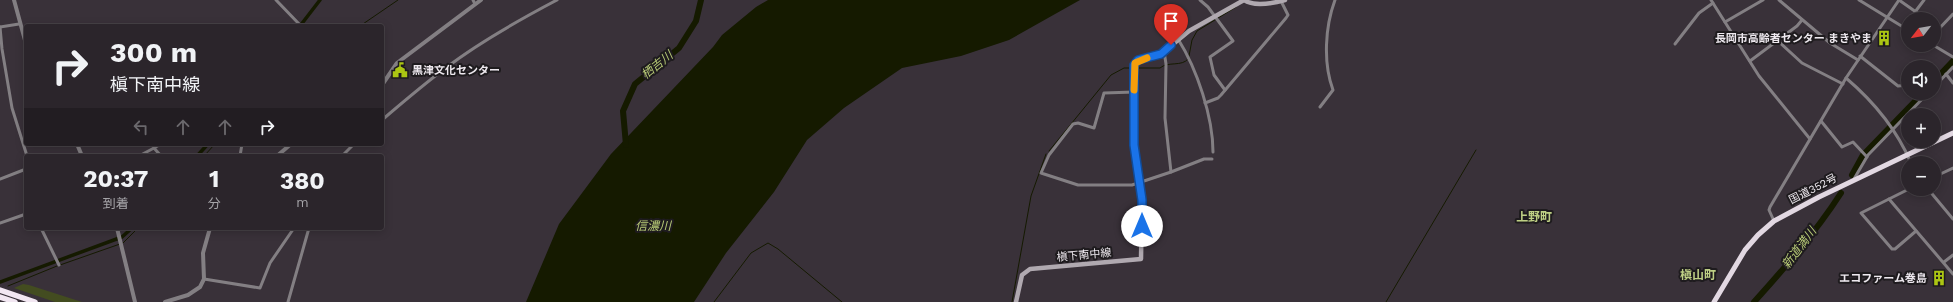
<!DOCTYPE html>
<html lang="ja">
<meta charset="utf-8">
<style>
:root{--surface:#2b252b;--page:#332d33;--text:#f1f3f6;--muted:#a6a5a9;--line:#474247}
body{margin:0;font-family:"Work Sans","Noto Sans JP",sans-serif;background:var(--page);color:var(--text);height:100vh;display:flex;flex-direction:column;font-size:15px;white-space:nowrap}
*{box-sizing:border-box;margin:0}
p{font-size:13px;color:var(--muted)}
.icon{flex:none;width:22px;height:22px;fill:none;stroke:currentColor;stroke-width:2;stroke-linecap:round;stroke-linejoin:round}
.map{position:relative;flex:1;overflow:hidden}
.sheet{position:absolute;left:24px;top:154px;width:360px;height:76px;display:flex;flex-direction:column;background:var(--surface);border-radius:4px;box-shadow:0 2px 10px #0003,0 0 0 1px var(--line)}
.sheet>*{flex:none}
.guide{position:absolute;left:24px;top:24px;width:360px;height:122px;border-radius:4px;box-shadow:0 2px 10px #0003,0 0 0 1px var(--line);background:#2b252b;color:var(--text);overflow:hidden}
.needle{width:26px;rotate:239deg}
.controls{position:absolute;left:1901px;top:12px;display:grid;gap:8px}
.controls a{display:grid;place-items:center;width:40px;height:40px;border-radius:50%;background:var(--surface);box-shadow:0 2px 10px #0003,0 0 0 1px var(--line);font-size:20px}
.pin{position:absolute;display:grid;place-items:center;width:34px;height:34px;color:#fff;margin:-41px -17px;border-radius:50% 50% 50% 0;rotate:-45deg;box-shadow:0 0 4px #0007}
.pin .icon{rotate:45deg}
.me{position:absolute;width:44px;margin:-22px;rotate:0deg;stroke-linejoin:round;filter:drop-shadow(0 0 3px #0008)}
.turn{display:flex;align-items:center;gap:14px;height:84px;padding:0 20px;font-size:18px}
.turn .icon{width:52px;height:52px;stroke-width:2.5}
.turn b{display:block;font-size:28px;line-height:34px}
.lanes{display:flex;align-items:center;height:38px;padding:0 20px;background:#0003;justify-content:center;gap:20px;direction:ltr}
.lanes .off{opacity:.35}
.eta{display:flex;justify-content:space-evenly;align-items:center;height:68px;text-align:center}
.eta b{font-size:24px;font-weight:700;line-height:28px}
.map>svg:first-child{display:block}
.green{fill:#434c20}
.water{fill:#151a00}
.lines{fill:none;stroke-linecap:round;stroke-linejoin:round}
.stream{stroke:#151a00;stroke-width:1}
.canal{stroke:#151a00;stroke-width:3.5}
.river{stroke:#151a00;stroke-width:6}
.minor{stroke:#837f83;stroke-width:3}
.tertiary{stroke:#837f83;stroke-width:4}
.secondary{stroke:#b0a9b0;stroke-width:4.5}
.trunk{stroke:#e2d8e2;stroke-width:5}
.motorway{stroke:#f2e7f2;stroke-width:5.5}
.route-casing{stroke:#114b97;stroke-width:10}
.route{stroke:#1a73e8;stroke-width:7}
.slow{stroke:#f59e0b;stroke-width:7}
.labels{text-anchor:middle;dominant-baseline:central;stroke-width:4;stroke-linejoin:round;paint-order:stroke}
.poi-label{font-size:11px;font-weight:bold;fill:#eee9ef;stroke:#1e1b1e;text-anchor:end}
.street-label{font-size:11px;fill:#eee9ef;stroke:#1e1b1e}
.water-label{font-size:12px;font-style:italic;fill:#b9cc77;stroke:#1e1b1e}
.neighbourhood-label{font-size:12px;font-weight:bold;fill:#becf84;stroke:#1e1b1e}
</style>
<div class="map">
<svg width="1953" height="302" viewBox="0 0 1953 302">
<rect width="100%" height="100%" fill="#393139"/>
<path class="green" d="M 23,284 L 29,285 L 82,302 L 55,302 L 14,288 Z"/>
<path class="water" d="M 768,0 L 1080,0 L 1009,40 L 961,56 L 902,68 L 844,108 L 807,140 L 774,192 L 726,253 L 694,302 L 526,302 L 559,224 L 611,154 L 713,47 L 722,35 L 756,7 Z"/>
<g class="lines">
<g class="stream">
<path d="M 360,26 L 398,0"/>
<path d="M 1189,56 L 1192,40 L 1197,31 L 1236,7"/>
<path d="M 1136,68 L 1160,68 C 1168,61 1182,67 1188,59"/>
<path d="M 1049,151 L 1111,75 L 1124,68 L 1133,68"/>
<path d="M 204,156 L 215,144"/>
<path d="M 123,243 L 138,228"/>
<path d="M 60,265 L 120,244"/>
<path d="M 8,286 L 57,266"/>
<path d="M 714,302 L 751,253 L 768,243 L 778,249 L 842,302"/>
<path d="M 1012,302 L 1031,196 L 1046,154"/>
<path d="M 1386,302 L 1476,150"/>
</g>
<g class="canal">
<path d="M 300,26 L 320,0"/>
<path d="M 197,156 L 208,144"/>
<path d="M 0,282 L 122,237 L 132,228"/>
</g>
<g class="river">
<path d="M 1934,81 L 1953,61"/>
<path d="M 626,145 L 623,111 L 635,84 L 679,48 L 696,21 L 701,0"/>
<path d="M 1852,175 L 1863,155 L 1923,93"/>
<path d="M 1754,302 C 1785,268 1816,232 1841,193"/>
</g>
<g class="minor">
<path d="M 276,0 L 301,26"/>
<path d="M 473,0 L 475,4"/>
<path d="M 1200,0 L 1208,7 L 1233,41 L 1210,57 L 1214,75 L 1225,90"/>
<path d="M 1711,0 L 1759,76 L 1810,139"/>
<path d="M 1779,0 L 1830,43 L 1858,60"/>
<path d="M 1859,0 L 1908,30"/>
<path d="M 1899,0 L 1926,19"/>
<path d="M 1915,12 L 1924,0"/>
<path d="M 1725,22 L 1763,0"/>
<path d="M 1934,24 L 1940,28"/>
<path d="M 0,27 L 2,49 L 12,108 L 27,156"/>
<path d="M 0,27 L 19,24"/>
<path d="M 1934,34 L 1953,14"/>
<path d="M 1178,39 C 1197,69 1213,117 1213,152"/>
<path d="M 1777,40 L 1802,63 L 1843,84"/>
<path d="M 1675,44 L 1699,13 L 1713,3"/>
<path d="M 1933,45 L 1953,57"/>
<path d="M 1164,51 L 1166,64 L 1165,118 L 1171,172"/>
<path d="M 1860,56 L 1898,86 L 1908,85"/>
<path d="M 1750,61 L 1797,26 L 1802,20"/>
<path d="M 1946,74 L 1953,83"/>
<path d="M 1846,78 C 1873,101 1897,130 1911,163"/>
<path d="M 1934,87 L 1953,67"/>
<path d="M 1134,92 L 1104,93 L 1094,128 L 1078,123 L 1073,124 L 1049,155 L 1041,173 L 1078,185 L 1132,185 L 1171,172 L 1204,159 L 1212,159"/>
<path d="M 1916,93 L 1921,100"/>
<path d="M 1205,103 L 1218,98 L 1221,95 L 1286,18 L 1288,15 L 1281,1"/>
<path d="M 1320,107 L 1333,90 C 1323,63 1325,27 1335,0"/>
<path d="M 382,120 C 403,102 424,84 447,67 C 481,41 519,20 557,0"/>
<path d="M 1821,121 L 1842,147 L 1853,142 L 1867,157"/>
<path d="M 154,148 L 161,144"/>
<path d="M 139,156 L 154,148 L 161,156"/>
<path d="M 240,156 L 242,144"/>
<path d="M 342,156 L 354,144"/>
<path d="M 1934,177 L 1953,168"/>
<path d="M 0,179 L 26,169"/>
<path d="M 1854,179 L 1868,155 L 1928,93"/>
<path d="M 1909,189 L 1861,213 L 1892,249 L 1895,249 L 1916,231"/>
<path d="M 1928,189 L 1953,219"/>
<path d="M 1889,199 L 1953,274"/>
<path d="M 1774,221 L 1769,210 L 1770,207 L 1846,78 L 1899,0"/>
<path d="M 0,223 L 26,214"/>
<path d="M 41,228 L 59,265"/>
<path d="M 1944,262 L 1953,255"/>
<path d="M 204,279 L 260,288 L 270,263 L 294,228"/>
<path d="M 288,302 L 309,228"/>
</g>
<g class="tertiary">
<path d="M 14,0 L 26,44"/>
<path d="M 382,85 L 397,63 L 481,0"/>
<path d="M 77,144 L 82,156"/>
<path d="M 277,156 L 291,144"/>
<path d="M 117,228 L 135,302"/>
<path d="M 165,302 L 188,295 L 200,287 L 204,279 L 203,253 L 210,228"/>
</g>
<g class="secondary">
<path d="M 1244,0 C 1254,7 1274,3 1285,0"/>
<path d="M 1016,302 L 1022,275 L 1030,269 L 1141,259 L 1142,200 L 1134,145 L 1135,63 L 1142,59 L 1161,54 L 1189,31 L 1244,0"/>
</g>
<path class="trunk" d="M 1714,302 L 1745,250 L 1758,235 L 1774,221 L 1819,197 L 1953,133"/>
<g class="motorway">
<path d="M 0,290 L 35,302"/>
<path d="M 0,297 L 15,302"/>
</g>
</g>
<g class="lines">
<g class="route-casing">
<path id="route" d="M 1142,226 L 1142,200 L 1134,145 L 1134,65 L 1138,60 L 1161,54 L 1171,45"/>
</g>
<use href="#route" class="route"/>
<path class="slow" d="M 1134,90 L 1135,63 L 1147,58"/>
</g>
<defs>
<g id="building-bare" transform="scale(1.2)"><path d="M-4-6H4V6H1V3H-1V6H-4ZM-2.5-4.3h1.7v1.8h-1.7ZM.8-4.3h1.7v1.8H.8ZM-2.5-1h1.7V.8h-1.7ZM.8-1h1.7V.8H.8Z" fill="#acc613" stroke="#1e1b1e" stroke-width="2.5" paint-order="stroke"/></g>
<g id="civic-bare" transform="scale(1.2)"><path d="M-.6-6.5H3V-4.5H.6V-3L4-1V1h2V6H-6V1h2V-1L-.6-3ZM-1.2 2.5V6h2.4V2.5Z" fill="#acc613" stroke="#1e1b1e" stroke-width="2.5" paint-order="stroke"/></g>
</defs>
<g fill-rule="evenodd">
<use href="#building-bare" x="1884" y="38"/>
<use href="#civic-bare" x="400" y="70"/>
<use href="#building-bare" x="1939" y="278"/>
</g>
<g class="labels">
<g class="poi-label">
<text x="1872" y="38">長岡市高齢者センター まきやま</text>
<text x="412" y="70" text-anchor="start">黒津文化センター</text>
<text x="1927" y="278">エコファーム巻島</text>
</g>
<g class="street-label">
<text transform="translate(1813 189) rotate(-27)">国道352号</text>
<text transform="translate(1084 255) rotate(-5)">槇下南中線</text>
</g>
<g class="water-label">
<text transform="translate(657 65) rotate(-39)">栖吉川</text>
<text x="653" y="226">信濃川</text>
<text transform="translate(1799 248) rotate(-53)">新道満川</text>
</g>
<g class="neighbourhood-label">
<text x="1534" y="217">上野町</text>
<text x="1698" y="275">槇山町</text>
</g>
</g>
</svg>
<div class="controls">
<a><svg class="needle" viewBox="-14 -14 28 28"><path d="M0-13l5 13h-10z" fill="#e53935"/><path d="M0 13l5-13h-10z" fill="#a6a5a9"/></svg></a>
<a><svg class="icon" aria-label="sound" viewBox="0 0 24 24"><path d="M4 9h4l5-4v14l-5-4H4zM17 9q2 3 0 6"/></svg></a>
<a>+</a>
<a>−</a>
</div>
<div class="pin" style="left:1171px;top:45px;background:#d93025"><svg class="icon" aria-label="arrive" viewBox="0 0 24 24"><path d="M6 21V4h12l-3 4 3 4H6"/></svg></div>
<svg class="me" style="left:1142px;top:226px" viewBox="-20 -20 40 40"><circle r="19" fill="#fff"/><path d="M0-13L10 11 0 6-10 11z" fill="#1a73e8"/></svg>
<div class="guide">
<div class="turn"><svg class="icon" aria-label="right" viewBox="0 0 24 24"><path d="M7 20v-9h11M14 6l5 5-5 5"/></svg><div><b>300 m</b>槇下南中線</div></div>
<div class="lanes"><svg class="icon off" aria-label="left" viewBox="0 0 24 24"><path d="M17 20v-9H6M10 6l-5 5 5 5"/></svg><svg class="icon off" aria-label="ahead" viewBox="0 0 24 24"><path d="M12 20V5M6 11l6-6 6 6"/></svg><svg class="icon off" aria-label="ahead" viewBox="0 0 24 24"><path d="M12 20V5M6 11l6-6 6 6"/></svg><svg class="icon" aria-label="right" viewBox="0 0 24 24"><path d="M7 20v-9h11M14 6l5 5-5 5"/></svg></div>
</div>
<section class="sheet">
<div class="eta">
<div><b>20:37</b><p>到着</p></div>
<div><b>1</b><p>分</p></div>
<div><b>380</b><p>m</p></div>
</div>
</section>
</div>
